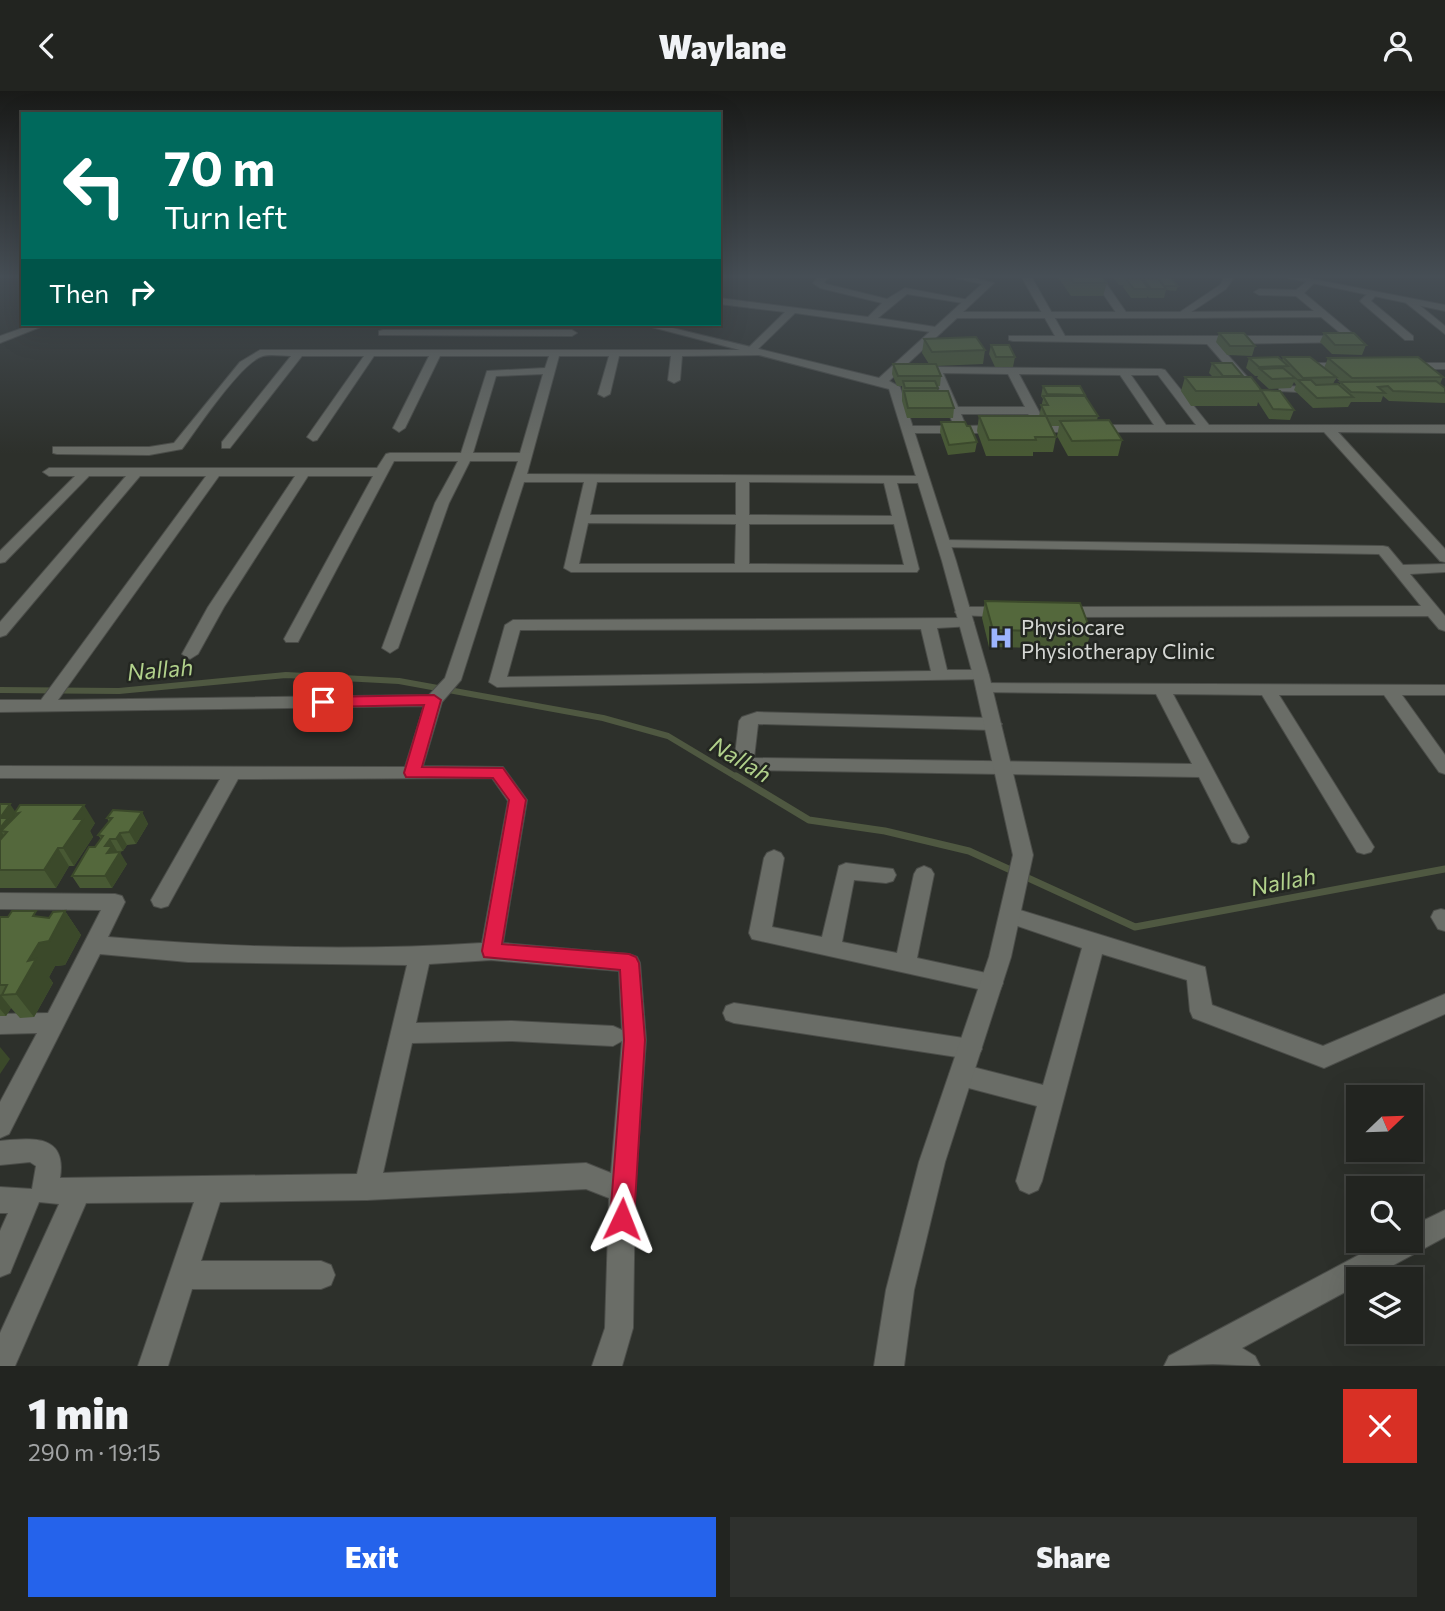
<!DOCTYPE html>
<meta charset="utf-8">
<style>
:root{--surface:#222420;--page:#2e302d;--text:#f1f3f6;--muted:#a2a4a5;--line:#3f413e;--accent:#2563eb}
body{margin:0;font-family:Commissioner,sans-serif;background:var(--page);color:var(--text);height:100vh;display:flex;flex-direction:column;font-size:26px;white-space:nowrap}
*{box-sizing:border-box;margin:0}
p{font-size:23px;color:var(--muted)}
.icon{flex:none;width:38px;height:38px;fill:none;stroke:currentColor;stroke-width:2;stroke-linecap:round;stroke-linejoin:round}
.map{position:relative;height:1275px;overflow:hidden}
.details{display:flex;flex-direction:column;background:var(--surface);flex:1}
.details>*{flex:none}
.banner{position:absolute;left:21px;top:21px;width:700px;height:214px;border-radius:0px;box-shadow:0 7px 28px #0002,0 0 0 2px var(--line);background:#00695c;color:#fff;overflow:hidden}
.needle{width:46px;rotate:67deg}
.fabs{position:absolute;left:1346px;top:994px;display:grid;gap:14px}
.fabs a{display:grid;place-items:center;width:77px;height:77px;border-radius:0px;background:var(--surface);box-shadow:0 7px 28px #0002,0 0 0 2px var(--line);font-size:35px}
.pin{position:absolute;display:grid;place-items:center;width:60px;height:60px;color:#fff;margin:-30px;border-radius:14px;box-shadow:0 4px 10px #0006}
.me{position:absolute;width:77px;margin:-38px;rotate:2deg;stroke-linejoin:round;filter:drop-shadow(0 0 5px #0008)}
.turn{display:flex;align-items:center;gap:24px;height:147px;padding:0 28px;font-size:32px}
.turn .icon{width:91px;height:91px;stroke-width:2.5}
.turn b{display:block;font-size:49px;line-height:60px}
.then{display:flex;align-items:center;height:66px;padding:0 28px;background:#0003;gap:14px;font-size:26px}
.round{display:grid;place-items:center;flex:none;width:74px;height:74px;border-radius:0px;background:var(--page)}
.head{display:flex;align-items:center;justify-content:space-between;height:119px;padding:0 28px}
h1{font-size:42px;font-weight:800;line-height:52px}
.action{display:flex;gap:14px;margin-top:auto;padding:14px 28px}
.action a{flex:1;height:80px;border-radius:0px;background:var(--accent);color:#fff;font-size:28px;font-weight:800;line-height:80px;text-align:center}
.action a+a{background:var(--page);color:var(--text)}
header{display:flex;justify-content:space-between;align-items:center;height:91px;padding:0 28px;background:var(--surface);font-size:32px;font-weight:800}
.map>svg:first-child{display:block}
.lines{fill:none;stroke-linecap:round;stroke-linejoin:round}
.stream-far1{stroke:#4f5841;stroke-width:6}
.stream{stroke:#4f5841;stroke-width:7}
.street-casing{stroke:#4b4d49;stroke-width:2}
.secondary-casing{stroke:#4b4d49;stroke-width:2}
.street{fill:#6a6d67;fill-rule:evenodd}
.secondary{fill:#6a6d67;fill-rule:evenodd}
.wall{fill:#485934;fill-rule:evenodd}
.shaded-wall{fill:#3b492a}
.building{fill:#54683c;stroke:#3b492a;stroke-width:2}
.route{fill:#e11d48;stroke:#92132f;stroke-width:2}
.labels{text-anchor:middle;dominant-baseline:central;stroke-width:5;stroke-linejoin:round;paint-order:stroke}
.poi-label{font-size:21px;fill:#d5d7d4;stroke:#232621;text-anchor:start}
.water-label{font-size:23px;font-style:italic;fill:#b1d18b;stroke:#232621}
</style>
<header><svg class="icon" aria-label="back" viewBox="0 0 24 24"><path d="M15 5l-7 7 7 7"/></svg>Waylane<svg class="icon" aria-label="person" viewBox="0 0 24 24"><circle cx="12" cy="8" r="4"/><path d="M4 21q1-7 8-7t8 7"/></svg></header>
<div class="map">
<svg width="1445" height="1275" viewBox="0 0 1445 1275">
<rect width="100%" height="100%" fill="#2d302b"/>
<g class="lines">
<path class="stream-far1" d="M 0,599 L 119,600 L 286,584 L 399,590 L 603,627 L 668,645 L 738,687"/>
<path class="stream" d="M 736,685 L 809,729 L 885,740 L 969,760 L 1135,836 L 1445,778"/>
<g class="street-casing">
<g id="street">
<path d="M 820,185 L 830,185 L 824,191 L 826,193 L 887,208 L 905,197 L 974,210 L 969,213 L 907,203 L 878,227 L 942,237 L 942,241 L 938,242 L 795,222 L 757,259 L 767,260 L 767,264 L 682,265 L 680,289 L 674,292 L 668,289 L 671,265 L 619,265 L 610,303 L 604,306 L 598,303 L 609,265 L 559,265 L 527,383 L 928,385 L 929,388 L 923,392 L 897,392 L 919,478 L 917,481 L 571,481 L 564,477 L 584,391 L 524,391 L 461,589 L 442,611 L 423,675 L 503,676 L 527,709 L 503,852 L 629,863 L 637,866 L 640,872 L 646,949 L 635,1100 L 633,1237 L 622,1275 L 592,1275 L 605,1237 L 609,1107 L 586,1098 L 367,1109 L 220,1111 L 201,1170 L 321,1170 L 331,1174 L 335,1184 L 331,1194 L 321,1198 L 192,1198 L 168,1275 L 138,1275 L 194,1111 L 86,1112 L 15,1275 L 0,1275 L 0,1242 L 59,1113 L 39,1111 L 10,1182 L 0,1186 L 0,1140 L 8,1122 L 0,1122 L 0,1096 L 32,1098 L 36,1075 L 30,1071 L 0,1074 L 0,1050 C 33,1047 67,1043 60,1087 L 357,1083 L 407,874 L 188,871 L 100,863 L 9,1043 L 0,1047 L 0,1011 L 37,942 L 0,943 L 0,923 L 48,922 L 101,819 L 0,818 L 0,802 L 115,803 L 122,805 L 125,811 L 108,846 C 232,857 358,860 482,852 L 508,710 L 492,687 L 238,688 L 168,815 L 161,817 L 154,815 L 151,809 L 220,688 L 0,687 L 0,675 L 405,676 L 424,615 L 0,621 L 0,609 L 41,609 L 206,385 L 140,385 L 6,544 L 0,546 L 0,531 L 126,385 L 89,385 L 5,471 L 0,472 L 0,460 L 75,385 L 49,385 L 43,381 L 49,377 L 377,377 L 386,363 L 390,362 L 461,362 L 487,280 L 545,277 L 549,265 L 440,265 L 405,337 L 399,341 L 393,337 L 429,265 L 374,265 L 317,349 L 313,350 L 307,346 L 364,265 L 302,265 L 230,357 L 222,357 L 222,351 L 291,265 C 283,265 271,263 263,265 C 241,271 197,338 182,358 L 149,364 L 57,363 L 53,362 L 53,356 L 149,356 L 174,352 L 240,271 L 260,259 L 746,259 L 785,221 L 719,213 L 719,207 L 868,226 L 882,212 L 820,197 L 813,192 ZM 543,283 L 520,362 L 473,362 L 496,285 ZM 394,370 L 458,370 L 435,412 L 382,557 L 390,562 L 398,557 L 449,412 L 470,370 L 518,370 L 445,587 L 429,604 L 58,609 L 219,385 L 295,385 L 208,516 L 182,563 L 190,568 L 198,563 L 224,516 L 308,385 L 373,385 L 284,548 L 286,551 L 298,551 ZM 597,391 L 736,391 L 736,424 L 590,424 ZM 749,391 L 884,392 L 892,425 L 749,424 ZM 588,432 L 736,433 L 735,473 L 579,473 ZM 749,433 L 894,433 L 904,474 L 749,473 ZM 491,869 L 619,880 L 622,939 L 613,935 L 512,930 L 416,932 L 429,873 ZM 512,950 L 613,955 L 622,950 L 611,1082 L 586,1072 L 383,1082 L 412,952 Z"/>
<path d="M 1021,185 L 1031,185 L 1065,245 L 1344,245 L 1321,226 L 1182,227 L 1177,224 L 1182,221 L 1314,220 L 1296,205 L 1259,204 L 1254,201 L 1259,198 L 1296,199 L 1310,188 L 1315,191 L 1304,202 L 1359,248 L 1354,251 L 1218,253 L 1250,289 L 1244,292 L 1240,291 L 1207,253 L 1013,250 L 1009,249 L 1009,245 L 1055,245 Z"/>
<path d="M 1091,185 L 1101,185 L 1128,224 L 1127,226 L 1119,226 Z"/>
<path d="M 1369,201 L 1375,201 L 1377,203 L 1371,210 L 1413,245 L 1413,249 L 1405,249 L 1362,212 L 1360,210 Z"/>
<path d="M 1406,208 L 1412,208 L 1445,235 L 1445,243 L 1406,212 Z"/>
<path d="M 34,233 L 48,233 L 0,252 L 0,245 Z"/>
<path d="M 383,239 L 572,239 L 577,242 L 572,245 L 379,244 L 379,240 Z"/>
<path d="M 1317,272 L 1445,272 L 1445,278 L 1326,278 L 1335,288 L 1329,291 L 1312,275 Z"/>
<path d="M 936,276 L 1161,278 L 1165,279 L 1209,334 L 1445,334 L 1445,342 L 1338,341 L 1445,458 L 1445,471 L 1440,470 L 1324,341 L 1029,341 L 1023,337 L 1025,334 L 1154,334 L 1120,284 L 1019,283 L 1042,326 L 1040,328 L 1032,328 L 1028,323 L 961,323 L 966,335 L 1001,334 L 1007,338 L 1001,342 L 904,342 L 904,336 L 908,335 L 954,335 L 931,279 ZM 943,282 L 1008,283 L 1025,316 L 958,316 ZM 1131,284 L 1158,284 L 1196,334 L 1166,334 Z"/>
<path d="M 1283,295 L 1316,296 L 1322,299 L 1316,302 L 1279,300 L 1279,296 Z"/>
<path d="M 944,449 L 1383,455 L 1388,456 L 1403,474 L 1445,473 L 1445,481 L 1410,483 L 1445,525 L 1445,540 L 1439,538 L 1428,525 L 1062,526 L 1054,521 L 1062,516 L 1421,515 L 1379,463 L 939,456 L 937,453 Z"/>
<path d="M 963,516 L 1006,516 L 1014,521 L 1006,526 L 958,524 L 955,521 L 958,518 Z"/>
<path d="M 966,527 L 972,529 L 974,532 L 972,535 L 937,537 L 947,579 L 981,579 L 989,584 L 987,588 L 497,596 L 489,591 L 505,534 L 513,529 ZM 921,538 L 931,580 L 507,586 L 520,539 Z"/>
<path d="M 984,592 L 1445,594 L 1445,604 L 1402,604 L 1445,664 L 1445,683 L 1439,681 L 1384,604 L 1279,604 L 1374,756 L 1371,761 L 1364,763 L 1357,761 L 1262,604 L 1173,603 L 1249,746 L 1246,751 L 1239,753 L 1232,751 L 1199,686 L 748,679 L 742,677 L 735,664 L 739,630 L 742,626 L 757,621 L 993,627 L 1002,633 L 993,639 L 758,633 L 754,667 L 1192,673 L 1156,603 L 978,601 L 976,597 L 978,593 Z"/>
<path d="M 774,759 L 781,762 L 784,767 L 772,836 L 822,846 L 839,775 L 846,772 L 893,778 L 896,784 L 893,790 L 886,792 L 854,789 L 842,851 L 897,862 L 914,783 L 917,778 L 924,775 L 931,778 L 934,783 L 917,867 L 1000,885 L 1003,892 L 1000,899 L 992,901 L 752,848 L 749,842 L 764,767 L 767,762 Z"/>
<path d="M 1010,816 L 1205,876 L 1212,914 L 1323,955 L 1445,903 L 1445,923 L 1324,977 L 1193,927 L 1190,920 L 1187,889 L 1102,863 L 1042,1090 L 1038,1099 L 1029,1103 L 1020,1099 L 1016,1090 L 1037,1015 L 961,995 L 953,992 L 949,984 L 953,976 L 961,973 L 1043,994 L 1082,857 L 1003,830 L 1000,824 L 1003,818 Z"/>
<path d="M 1441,818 L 1445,819 L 1445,840 L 1438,838 L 1431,826 L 1434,820 Z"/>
<path d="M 734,912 L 970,948 L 978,951 L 982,958 L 978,965 L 970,968 L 734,932 L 726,929 L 723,922 L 726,915 Z"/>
<path d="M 1445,1119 L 1445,1146 L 1368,1188 L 1358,1188 L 1358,1194 L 1242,1257 L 1255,1265 L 1260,1275 L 1213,1273 L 1164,1275 L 1169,1265 L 1385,1150 L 1410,1150 L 1410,1136 Z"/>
</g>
</g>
<g class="secondary-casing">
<g id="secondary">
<path d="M 947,185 L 966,185 L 994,192 L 963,221 L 1180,221 L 1220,194 L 1225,185 L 1235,185 L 1226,198 L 1182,227 L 957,227 L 889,290 L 900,296 L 956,470 L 989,584 L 1033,764 L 1011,866 L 945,1071 L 914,1199 L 904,1275 L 874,1275 L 886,1199 L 919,1071 L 989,866 L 1013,764 L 973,584 L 942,470 L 889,298 L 640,233 L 656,233 L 879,287 L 982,193 Z"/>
<path d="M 1279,185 L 1297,185 L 1445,214 L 1445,220 Z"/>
</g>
</g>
<use href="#street" class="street"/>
<use href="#secondary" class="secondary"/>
</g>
<g class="wall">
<path d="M 1033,185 L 1058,185 L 1058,187 L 1035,187 Z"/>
<path d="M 1058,185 L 1101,185 L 1107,192 L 1103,205 L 1071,205 L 1058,186 Z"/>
<path d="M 1112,185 L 1154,185 L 1153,188 L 1157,188 L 1158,186 L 1178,195 L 1176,200 L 1166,199 L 1164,207 L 1149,207 L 1147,205 L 1147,207 L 1131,207 L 1123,196 L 1124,194 L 1119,194 Z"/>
<path d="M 1219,242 L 1255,255 L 1252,265 L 1227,264 L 1216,251 Z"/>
<path d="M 1324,242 L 1366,254 L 1362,264 L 1332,263 L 1320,251 Z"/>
<path d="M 924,248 L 985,259 L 983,273 L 937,275 L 941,285 L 940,295 L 937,295 L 938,300 L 954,317 L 953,327 L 907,327 L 902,310 L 902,295 L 897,295 L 892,283 L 893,273 L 929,273 L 922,262 Z"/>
<path d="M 991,254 L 1015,266 L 1013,276 L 995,276 L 989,263 Z"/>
<path d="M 1283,266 L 1324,277 L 1328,267 L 1418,266 L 1443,286 L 1440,293 L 1445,297 L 1445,312 L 1389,310 L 1383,305 L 1381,311 L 1351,311 L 1348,316 L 1313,317 L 1294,299 L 1296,294 L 1294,291 L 1291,297 L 1269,298 L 1257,287 L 1258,285 L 1255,285 L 1246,277 L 1249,267 L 1282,270 ZM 1336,287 L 1341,291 L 1339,294 L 1333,293 Z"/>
<path d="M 1212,272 L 1243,285 L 1243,286 L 1261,299 L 1294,319 L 1290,329 L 1269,328 L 1258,311 L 1257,315 L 1191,315 L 1181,300 L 1185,286 L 1213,286 L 1209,282 Z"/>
<path d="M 1043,295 L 1085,304 L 1085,305 L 1098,325 L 1097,329 L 1122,349 L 1118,365 L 1068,365 L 1057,345 L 1059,335 L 1051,335 L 1056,346 L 1053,361 L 1033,361 L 1033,365 L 986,365 L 977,340 L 979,325 L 1039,325 L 1043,308 L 1041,305 Z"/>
<path d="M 941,331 L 967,335 L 977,351 L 975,361 L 948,364 L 940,341 Z"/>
<path d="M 985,510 L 1091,541 L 1086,558 L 989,556 L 982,527 Z"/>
<path d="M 0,713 L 16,721 L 95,732 L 90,740 L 93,746 L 74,775 L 69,775 L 56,797 L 0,797 Z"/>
<path d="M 142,721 L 148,733 L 136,753 L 127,754 L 123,760 L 116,761 L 127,773 L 112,797 L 80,797 L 72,785 L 101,748 L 98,744 L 109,731 L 107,727 Z"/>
<path d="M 65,820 L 81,844 L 65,874 L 55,875 L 49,886 L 53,892 L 34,926 L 20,927 L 11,917 L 6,925 L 0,925 L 0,826 L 49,827 Z"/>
</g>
<g class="shaded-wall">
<path d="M 10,713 L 17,723 L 14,723 L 21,733 L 7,741 L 1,740 L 12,756 L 0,771 L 0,727 Z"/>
<path d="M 84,714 L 95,732 L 90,740 L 93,746 L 74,775 L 63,757 L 74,728 Z"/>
<path d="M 142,721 L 148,733 L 136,753 L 129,741 Z"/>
<path d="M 120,742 L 127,754 L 123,760 L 116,748 Z"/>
<path d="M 110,748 L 117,760 L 116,761 L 120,761 L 127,773 L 112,797 L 105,785 L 105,755 Z"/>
<path d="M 58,757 L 69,775 L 56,797 L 44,779 Z"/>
<path d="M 65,820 L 81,844 L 65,874 L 55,875 L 49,886 L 53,892 L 34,926 L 16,903 L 28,870 L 39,852 Z"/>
<path d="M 0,903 L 11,917 L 6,925 L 0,918 Z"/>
<path d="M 0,956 L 10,968 L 0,983 Z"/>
</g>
<g class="building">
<path d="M 1069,185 L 1101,185 L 1107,192 L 1074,192 Z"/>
<path d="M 1158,186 L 1171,187 L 1178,195 L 1164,195 Z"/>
<path d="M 1126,188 L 1141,188 L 1149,198 L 1134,198 Z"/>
<path d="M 1144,188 L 1158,188 L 1166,198 L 1151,198 Z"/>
<path d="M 1219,242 L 1244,242 L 1255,255 L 1230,255 Z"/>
<path d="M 1324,242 L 1354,242 L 1366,254 L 1335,254 Z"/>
<path d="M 976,246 L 985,259 L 932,261 L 924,248 Z"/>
<path d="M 991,254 L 1009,254 L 1015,266 L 996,266 Z"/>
<path d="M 1278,266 L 1288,275 L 1259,276 L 1249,267 Z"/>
<path d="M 1283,266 L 1310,266 L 1336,286 L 1303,287 Z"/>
<path d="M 1418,266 L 1443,286 L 1352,287 L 1328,267 Z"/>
<path d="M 1212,272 L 1232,272 L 1243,285 L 1223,285 Z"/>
<path d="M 893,273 L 936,273 L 941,285 L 898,285 Z"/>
<path d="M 1283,277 L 1295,287 L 1272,288 L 1260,278 Z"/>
<path d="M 1185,286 L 1251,286 L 1262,300 L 1196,300 Z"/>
<path d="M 1298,289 L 1311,289 L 1316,294 L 1338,293 L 1353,306 L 1317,307 Z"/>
<path d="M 903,290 L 935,290 L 938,297 L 905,297 Z"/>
<path d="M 1436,290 L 1445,297 L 1445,302 L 1393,300 L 1388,295 L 1378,296 L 1385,302 L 1351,301 L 1340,291 Z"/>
<path d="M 1043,295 L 1080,295 L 1085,304 L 1047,303 Z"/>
<path d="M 1261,299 L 1280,300 L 1294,319 L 1273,318 Z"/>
<path d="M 904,300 L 948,300 L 954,317 L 908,317 Z"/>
<path d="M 1043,305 L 1085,305 L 1098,325 L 1046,325 L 1041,314 L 1048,314 Z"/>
<path d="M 979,325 L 1046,325 L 1056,346 L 1035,346 L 1036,349 L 989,349 Z"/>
<path d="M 1109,329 L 1122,349 L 1072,350 L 1060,330 Z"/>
<path d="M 941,331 L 965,331 L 967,335 L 970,335 L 977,351 L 949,354 Z"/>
<path d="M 985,510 L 1080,512 L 1091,541 L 993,539 Z"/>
<path d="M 0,713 L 10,713 L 0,727 Z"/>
<path d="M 20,714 L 84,714 L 74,728 L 83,728 L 63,757 L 58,757 L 44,779 L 0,779 L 0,749 L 7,741 L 1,740 L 19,722 L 14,723 Z"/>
<path d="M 113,719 L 142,721 L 129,741 L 120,742 L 116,748 L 110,748 L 105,755 L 112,755 L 107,762 L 120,761 L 105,785 L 72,785 L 89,756 L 95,756 L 103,745 L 98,744 L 112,727 L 107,727 Z"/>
<path d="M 0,727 L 8,727 L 0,737 Z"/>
<path d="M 12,820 L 36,820 L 33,825 L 49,827 L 53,821 L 65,820 L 49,850 L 39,852 L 28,870 L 36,868 L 16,903 L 2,904 L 7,894 L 0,894 L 0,826 L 8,826 Z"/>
</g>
<linearGradient id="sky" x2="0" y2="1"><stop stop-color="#191a18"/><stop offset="0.51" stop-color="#464e55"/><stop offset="1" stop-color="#464e55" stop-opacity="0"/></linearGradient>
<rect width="1445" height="363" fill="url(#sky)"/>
<path class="route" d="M 434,604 L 441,609 L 422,676 L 503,677 L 526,709 L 502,853 L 629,863 L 636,866 L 639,872 L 645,949 L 634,1128 L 630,1136 L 622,1140 L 613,1136 L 610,1128 L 624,949 L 620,879 L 484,866 L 482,860 L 509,709 L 493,687 L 406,686 L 404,682 L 424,614 L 323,616 L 315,611 L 323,606 Z"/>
<defs>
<g id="hospital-bare" transform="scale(1.89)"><path d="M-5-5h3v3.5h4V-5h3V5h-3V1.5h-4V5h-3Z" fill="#9cb4fd" stroke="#232621" stroke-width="2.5" paint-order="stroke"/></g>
</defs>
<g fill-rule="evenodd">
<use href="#hospital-bare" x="1001" y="547"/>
</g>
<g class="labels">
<g class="poi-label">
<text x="1021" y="535">Physiocare<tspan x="1021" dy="24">Physiotherapy Clinic</tspan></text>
</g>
<g class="water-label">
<text transform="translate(160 578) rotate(-5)">Nallah</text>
<text transform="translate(741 668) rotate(31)">Nallah</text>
<text transform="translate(1283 790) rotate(-11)">Nallah</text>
</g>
</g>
</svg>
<div class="fabs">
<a><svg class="needle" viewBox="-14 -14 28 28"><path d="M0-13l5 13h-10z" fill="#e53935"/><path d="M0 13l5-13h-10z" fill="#a2a4a5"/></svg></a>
<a><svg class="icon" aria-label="search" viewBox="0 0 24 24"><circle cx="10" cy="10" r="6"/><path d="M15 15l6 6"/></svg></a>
<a><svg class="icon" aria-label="layers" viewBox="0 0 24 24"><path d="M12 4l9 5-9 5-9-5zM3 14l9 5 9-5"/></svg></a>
</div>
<div class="pin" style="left:323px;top:611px;background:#d93025"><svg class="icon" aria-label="arrive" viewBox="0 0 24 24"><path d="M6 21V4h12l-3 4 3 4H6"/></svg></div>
<svg class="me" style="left:622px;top:1128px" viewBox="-20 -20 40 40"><path d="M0-17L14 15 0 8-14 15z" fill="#e11d48" stroke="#fff" stroke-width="4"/></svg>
<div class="banner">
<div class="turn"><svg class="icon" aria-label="left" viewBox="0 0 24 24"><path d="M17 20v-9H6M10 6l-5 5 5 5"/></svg><div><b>70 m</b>Turn left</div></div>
<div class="then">Then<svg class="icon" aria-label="right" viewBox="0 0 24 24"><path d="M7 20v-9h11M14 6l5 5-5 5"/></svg></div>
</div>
</div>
<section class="details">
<div class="head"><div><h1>1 min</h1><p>290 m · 19:15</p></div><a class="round" style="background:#d93025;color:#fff"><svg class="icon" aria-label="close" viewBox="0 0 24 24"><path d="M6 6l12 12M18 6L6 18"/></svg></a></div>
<div class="action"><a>Exit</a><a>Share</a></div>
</section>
